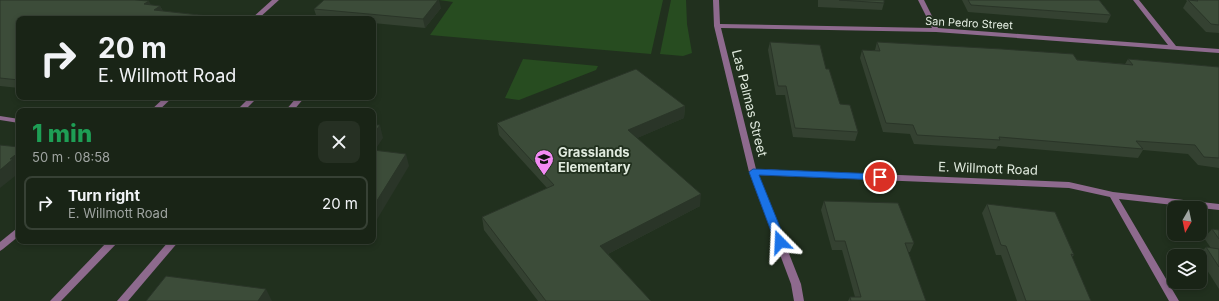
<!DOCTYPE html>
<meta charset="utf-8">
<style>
:root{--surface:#192416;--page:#263023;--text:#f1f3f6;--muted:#9fa4a1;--line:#374135}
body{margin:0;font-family:Inter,sans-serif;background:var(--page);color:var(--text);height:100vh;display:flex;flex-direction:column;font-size:15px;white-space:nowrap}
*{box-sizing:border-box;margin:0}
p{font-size:13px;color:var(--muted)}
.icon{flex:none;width:22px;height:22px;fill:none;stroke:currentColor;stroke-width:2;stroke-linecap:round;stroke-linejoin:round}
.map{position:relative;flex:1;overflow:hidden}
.drawer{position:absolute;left:16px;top:108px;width:360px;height:136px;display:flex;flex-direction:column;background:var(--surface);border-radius:8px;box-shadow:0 2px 6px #0003,0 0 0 1px var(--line)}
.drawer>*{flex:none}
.top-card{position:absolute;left:16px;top:16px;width:360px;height:84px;border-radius:8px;box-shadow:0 2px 6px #0003,0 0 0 1px var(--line);background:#192416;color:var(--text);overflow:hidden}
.needle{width:26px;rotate:189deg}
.fabs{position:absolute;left:1167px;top:201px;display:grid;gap:8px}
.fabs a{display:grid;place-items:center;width:40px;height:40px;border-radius:8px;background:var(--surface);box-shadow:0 2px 6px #0003,0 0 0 1px var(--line);font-size:20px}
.pin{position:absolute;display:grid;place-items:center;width:34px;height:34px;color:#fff;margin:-17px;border:2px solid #fff;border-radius:50%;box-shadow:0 1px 4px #0007}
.me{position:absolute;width:44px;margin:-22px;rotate:339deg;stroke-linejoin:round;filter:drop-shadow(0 0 3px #0008)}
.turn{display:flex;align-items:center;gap:14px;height:84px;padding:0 16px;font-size:18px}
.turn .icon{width:52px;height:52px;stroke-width:2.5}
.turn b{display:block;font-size:28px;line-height:34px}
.round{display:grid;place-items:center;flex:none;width:42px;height:42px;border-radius:8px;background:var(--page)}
.headline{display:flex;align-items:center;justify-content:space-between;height:68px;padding:0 16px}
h1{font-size:24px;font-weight:800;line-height:30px;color:#1e9e55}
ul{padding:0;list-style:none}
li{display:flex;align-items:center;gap:12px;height:54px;margin:0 8px 6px;padding:0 8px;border:2px solid var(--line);border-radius:8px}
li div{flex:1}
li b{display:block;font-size:15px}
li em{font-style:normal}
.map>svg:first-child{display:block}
.green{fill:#274c20}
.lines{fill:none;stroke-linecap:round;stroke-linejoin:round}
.service{fill:#8e6a8e;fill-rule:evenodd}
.minor{fill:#8e6a8e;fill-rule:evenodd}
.wall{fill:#344131}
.shaded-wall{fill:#2a3528}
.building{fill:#3c4c39;stroke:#2a3528}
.route{fill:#1a73e8;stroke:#114b97}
.labels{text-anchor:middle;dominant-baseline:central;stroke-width:3.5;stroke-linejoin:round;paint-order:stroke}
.far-street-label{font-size:11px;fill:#e0eade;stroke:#21301e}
.street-label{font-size:13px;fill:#e0eade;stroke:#21301e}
.poi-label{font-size:13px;font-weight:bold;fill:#e0eade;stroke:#21301e;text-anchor:start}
</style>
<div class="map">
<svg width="1219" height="301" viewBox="0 0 1219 301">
<rect width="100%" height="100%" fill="#21301e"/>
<g class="green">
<path d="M 439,0 L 663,0 L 651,54 L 430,35 L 453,2 Z"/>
<path d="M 671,0 L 686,0 L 687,24 L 692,53 L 683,56 L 660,54 Z"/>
<path d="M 523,59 L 598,66 L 596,70 L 519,100 L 505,98 Z"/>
</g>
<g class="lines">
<g class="service">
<path d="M 250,97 L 258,97 L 244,111 L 236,111 Z"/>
<path d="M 297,97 L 305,97 L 293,111 L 285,111 Z"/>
<path d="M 108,241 L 119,241 L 61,301 L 50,301 Z"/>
<path d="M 169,241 L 179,241 L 128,301 L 117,301 Z"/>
</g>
<g class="minor">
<path d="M 272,0 L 279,0 L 258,19 L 251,19 Z"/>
<path d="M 713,0 L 719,0 L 720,24 L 932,28 L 918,0 L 924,0 L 938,28 L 1168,45 L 1133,0 L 1139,0 L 1176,46 L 1219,49 L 1219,53 L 936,32 L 721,28 L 756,169 L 1069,182 L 1113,192 L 1219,204 L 1219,210 L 1119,199 L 1179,301 L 1169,301 L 1110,197 L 1069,188 L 758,175 L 801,284 L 804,301 L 794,301 L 791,284 L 749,172 L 714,26 Z"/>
<path d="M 165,97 L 173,97 L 158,111 L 150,111 Z"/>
<path d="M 0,116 L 19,119 L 19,123 L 0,120 Z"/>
<path d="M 19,228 L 19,236 L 3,249 L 0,251 L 0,242 L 16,229 Z"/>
</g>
</g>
<g class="wall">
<path d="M 0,0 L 150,5 L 160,6 L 163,11 L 208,16 L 209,19 L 19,19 L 19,88 L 0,86 Z"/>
<path d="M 818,0 L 884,0 L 884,3 L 882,10 L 818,7 Z"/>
<path d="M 962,0 L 1099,0 L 1111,15 L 1107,23 L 968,12 Z"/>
<path d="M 1186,0 L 1219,0 L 1219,33 L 1206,32 L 1183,8 L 1187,1 Z"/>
<path d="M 441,8 L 425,28 L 373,23 L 373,19 L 328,19 L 317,18 L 314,9 Z"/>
<path d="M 770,42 L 826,69 L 840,104 L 858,132 L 855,141 L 793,137 L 785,95 L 776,95 L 768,50 Z"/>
<path d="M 877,42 L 1125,64 L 1128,59 L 1219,67 L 1219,168 L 1198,165 L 1188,154 L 1143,150 L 1138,158 L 998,146 L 996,149 L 914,144 L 910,134 L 883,132 L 860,58 L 862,50 L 875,50 Z"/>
<path d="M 97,97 L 120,97 L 117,99 Z"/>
<path d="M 685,106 L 684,118 L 637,138 L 700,206 L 608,254 L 651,301 L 538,301 L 484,230 L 482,217 L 547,188 L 499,135 L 497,123 Z"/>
<path d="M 824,201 L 914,243 L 910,252 L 908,252 L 926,301 L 848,301 L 850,297 L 855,297 L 842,250 L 832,250 L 821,210 Z"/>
<path d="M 987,204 L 1074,255 L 1072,257 L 1091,301 L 1017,301 L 1001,255 L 996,255 L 982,213 Z"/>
<path d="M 1212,229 L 1219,230 L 1219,289 L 1200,259 L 1200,256 L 1198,256 L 1206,247 L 1211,248 L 1204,238 Z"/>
</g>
<g class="shaded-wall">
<path d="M 438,0 L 439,0 L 441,8 L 425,28 L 423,19 Z"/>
<path d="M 149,1 L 153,9 L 144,4 Z"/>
<path d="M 160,6 L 164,13 L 154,10 Z"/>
<path d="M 208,16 L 209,19 L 204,19 Z"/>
<path d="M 685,106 L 684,118 L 628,142 L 628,130 Z"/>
<path d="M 380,125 L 383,138 L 373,153 L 373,135 Z"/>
<path d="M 19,152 L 19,173 L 0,188 L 0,170 L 10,159 Z"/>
<path d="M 406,154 L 409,166 L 373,226 L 373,207 Z"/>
<path d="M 701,194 L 700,206 L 600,258 L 600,246 Z"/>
<path d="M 266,289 L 272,301 L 258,301 Z"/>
</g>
<g class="building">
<path d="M 0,0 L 135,0 L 149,1 L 144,4 L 160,6 L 154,10 L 208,16 L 204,19 L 19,19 L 19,80 L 0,78 Z"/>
<path d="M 324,0 L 438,0 L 423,19 L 314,9 Z"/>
<path d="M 839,0 L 884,0 L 884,3 Z"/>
<path d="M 968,0 L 1099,0 L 1111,15 L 971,5 Z"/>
<path d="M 1188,0 L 1198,1 L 1197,0 L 1219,0 L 1219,25 L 1211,24 Z"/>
<path d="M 770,42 L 820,45 L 826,69 L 829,69 L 840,104 L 850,105 L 858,132 L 795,128 L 786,86 L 778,86 Z"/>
<path d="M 877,42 L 1002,49 L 1073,54 L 1077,60 L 1133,65 L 1128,59 L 1219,67 L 1219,158 L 1204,157 L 1195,145 L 1136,141 L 1143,149 L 999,137 L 1000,140 L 917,135 L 913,125 L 886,123 L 862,50 L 880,51 Z"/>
<path d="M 636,69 L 685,106 L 628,130 L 701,194 L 600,246 L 651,301 L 546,301 L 482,217 L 554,185 L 497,123 Z"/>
<path d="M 373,125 L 380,125 L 373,135 Z"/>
<path d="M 0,145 L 19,147 L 19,152 L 10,159 L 13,159 L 0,170 Z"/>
<path d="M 373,150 L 406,154 L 373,207 Z"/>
<path d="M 824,201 L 898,203 L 914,243 L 905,243 L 926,301 L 851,301 L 850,297 L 861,297 L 845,241 L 835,241 Z"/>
<path d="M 987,204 L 1055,212 L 1074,255 L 1071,254 L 1091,301 L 1026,301 L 1006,246 L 1001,245 Z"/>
<path d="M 1212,229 L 1219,230 L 1219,239 Z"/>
<path d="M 1206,247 L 1219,249 L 1219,267 Z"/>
<path d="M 166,276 L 266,289 L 258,301 L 146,301 Z"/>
</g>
<path class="route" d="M 753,169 L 880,174 L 885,177 L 880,180 L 759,175 L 786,242 L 780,246 L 775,242 L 749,172 Z"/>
<defs>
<g id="school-pin" transform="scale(1)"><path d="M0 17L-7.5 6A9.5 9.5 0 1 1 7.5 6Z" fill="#f28af3" stroke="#21301e"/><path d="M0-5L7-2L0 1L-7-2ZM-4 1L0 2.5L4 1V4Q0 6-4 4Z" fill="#111"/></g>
</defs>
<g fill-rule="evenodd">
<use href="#school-pin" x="544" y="159"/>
</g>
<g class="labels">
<g class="far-street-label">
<text transform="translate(969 23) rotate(3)">San Pedro Street</text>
</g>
<g class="street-label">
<text transform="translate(750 103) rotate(76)">Las Palmas Street</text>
<text transform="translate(988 168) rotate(2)">E. Willmott Road</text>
</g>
<g class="poi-label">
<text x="558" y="152">Grasslands<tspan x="558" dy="15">Elementary</tspan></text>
</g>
</g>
</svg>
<div class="fabs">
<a><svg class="needle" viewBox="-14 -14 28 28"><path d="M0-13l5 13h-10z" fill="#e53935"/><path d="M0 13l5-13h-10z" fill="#9fa4a1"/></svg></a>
<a><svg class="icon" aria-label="layers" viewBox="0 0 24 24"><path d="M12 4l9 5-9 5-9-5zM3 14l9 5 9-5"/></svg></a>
</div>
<div class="pin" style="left:880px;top:177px;background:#d93025"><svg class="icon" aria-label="arrive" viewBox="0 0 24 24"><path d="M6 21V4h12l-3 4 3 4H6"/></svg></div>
<svg class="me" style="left:780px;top:242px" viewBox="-20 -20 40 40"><path d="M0-17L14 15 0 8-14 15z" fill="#1a73e8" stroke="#fff" stroke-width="4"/></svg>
<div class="top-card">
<div class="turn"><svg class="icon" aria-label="right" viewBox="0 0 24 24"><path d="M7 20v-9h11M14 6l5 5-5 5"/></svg><div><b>20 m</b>E. Willmott Road</div></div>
</div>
<section class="drawer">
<div class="headline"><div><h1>1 min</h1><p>50 m · 08:58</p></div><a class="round"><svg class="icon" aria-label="close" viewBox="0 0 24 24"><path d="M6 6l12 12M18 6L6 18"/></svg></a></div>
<ul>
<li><svg class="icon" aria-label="right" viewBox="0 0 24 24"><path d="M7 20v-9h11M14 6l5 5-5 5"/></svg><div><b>Turn right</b><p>E. Willmott Road</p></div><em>20 m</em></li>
</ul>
</section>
</div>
